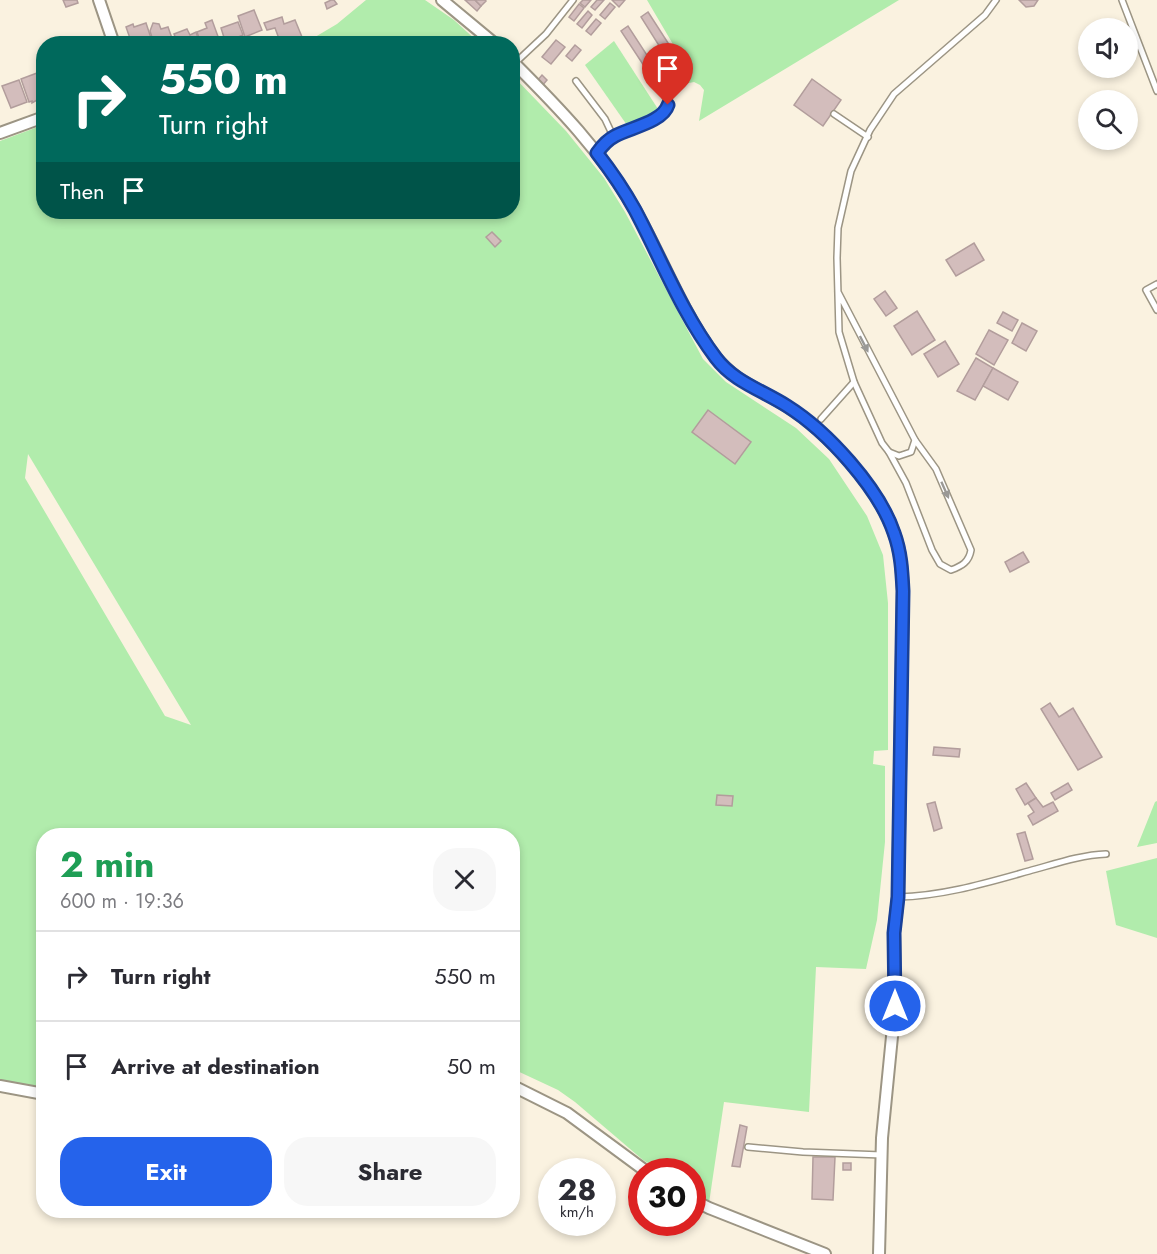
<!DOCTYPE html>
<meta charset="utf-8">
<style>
:root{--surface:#fff;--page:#f7f7f7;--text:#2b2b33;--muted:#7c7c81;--line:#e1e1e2;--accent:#2563eb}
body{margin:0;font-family:Jost,sans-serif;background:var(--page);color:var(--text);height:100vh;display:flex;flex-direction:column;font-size:22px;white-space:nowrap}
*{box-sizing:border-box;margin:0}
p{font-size:20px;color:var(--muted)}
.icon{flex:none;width:33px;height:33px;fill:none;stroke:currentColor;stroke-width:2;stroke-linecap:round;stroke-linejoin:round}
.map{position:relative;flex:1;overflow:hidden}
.sheet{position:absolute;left:36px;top:828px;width:484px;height:390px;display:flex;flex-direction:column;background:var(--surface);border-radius:24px;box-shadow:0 3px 9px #0003}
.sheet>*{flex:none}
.guide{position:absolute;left:36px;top:36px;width:484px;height:183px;border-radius:24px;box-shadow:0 3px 9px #0003;background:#00695c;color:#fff;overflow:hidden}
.tools{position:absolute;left:1078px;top:18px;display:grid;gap:12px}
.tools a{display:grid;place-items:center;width:60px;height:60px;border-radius:50%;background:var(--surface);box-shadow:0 3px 9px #0003;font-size:30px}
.speed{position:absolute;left:538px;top:1158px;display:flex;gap:12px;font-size:30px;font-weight:700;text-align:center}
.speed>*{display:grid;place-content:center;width:78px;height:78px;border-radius:50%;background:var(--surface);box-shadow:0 3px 9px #0003;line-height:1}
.speed small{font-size:15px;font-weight:400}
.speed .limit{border:9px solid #d22;background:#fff;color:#111}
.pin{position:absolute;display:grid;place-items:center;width:51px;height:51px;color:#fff;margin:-62px -26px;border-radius:50% 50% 50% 0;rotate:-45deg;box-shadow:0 0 6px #0007}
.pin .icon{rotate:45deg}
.me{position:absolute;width:66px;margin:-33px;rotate:0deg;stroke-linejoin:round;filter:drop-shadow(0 0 4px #0008)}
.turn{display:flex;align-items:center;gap:21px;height:126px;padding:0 24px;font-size:27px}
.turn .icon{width:78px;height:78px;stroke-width:2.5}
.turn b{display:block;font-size:42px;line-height:51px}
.then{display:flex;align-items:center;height:57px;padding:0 24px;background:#0003;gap:12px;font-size:22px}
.round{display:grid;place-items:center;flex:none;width:63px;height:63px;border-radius:24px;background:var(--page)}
.overview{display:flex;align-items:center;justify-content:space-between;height:102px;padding:0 24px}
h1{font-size:36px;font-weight:700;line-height:45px;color:#1e9e55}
.button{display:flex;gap:12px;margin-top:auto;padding:12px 24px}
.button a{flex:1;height:69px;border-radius:24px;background:var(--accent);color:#fff;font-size:24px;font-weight:700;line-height:69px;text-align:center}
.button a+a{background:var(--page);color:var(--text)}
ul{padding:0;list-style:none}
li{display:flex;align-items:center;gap:18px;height:90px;padding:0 24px;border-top:2px solid var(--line)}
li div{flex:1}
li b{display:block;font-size:22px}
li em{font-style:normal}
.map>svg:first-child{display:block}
.green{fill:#b1ecac;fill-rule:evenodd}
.building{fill:#d3bdbc;stroke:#b29d9c;stroke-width:1.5}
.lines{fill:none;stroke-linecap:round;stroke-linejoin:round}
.lane-casing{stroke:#9c9584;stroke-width:8}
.street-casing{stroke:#9c9584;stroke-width:14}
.lane{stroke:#fff;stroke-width:5}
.street{stroke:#fff;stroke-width:10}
.oneway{fill:#9a9996}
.route-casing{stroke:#184099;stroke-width:15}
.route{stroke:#2563eb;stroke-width:10}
</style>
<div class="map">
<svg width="1157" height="1254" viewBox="0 0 1157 1254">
<rect width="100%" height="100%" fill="#faf2e0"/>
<g class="green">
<path d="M 366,0 L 425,0 L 454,20 L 479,43 L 305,43 L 337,24 Z"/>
<path d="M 647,0 L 899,0 L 699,121 L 704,90 L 700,85 L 694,82 L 684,84 L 678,81 L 677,72 L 684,63 Z"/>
<path d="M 614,41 L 658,109 L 629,128 L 585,65 Z"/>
<path d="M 513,76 L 566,131 L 604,178 L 625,212 L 703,359 L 726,382 L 796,428 L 829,459 L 867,516 L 883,555 L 888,603 L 888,750 L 874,751 L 873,764 L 885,766 L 885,842 L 877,920 L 866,969 L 816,967 L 809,1112 L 724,1102 L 709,1203 L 693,1192 L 693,1172 L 662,1171 L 643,1160 L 575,1102 L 558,1090 L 513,1069 L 513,836 L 44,836 L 43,1087 L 0,1081 L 0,141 L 43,125 L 44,212 L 513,212 ZM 28,454 L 191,725 L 165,716 L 25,478 Z"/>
<path d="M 1157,801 L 1157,843 L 1137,847 L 1155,802 Z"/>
<path d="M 1157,858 L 1157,938 L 1116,925 L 1106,871 Z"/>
</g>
<g class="building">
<path d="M 63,0 L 77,0 L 78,3 L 66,7 Z"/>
<path d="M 331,0 L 334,0 L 337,4 L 327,9 L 325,3 Z"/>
<path d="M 465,0 L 475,0 L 481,6 L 477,11 Z"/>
<path d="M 475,0 L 485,0 L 486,1 L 481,6 Z"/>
<path d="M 583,0 L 591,0 L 585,7 L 580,3 Z"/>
<path d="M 597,0 L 604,0 L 595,10 L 591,7 Z"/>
<path d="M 612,0 L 625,0 L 619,7 Z"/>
<path d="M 1019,0 L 1038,0 L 1034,6 L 1026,7 Z"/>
<path d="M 610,3 L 615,7 L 605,19 L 600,15 Z"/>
<path d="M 579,4 L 584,8 L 574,21 L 569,17 Z"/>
<path d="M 254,10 L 262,30 L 245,37 L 238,16 Z"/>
<path d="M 588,11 L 592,15 L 582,28 L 577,24 Z"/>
<path d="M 648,12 L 681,63 L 662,76 L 666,83 L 656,90 L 652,82 L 654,81 L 621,31 L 628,26 L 652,63 L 665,55 L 641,17 Z"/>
<path d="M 282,17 L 284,24 L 295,20 L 302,37 L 281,44 L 275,28 L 267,30 L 264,23 Z"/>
<path d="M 596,19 L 601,23 L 591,35 L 586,31 Z"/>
<path d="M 212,20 L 220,42 L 201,44 L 197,32 L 207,28 L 205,23 Z"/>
<path d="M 238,22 L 243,35 L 238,37 L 238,40 L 226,44 L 221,28 Z"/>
<path d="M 146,23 L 153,44 L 132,44 L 126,27 L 133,24 L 134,27 Z"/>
<path d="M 153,23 L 159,24 L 161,29 L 168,27 L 174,44 L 154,44 L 150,31 Z"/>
<path d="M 187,29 L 190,35 L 196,32 L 200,44 L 181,44 L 179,38 L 176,39 L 174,34 Z"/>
<path d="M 556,40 L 565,47 L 551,64 L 542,57 Z"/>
<path d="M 575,45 L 581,50 L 572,61 L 566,56 Z"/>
<path d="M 37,73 L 44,90 L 44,96 L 32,103 L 32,101 L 29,102 L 21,79 Z"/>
<path d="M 542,75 L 547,80 L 542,86 L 537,81 Z"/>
<path d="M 812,79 L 841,100 L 823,126 L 794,105 Z"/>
<path d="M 19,80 L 27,102 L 11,108 L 2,86 Z"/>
<path d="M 492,232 L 501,241 L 495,247 L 486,237 Z"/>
<path d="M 974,243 L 984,260 L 956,276 L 946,260 Z"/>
<path d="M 885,291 L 897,308 L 886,316 L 874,299 Z"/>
<path d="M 917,311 L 935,340 L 912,355 L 894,326 Z"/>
<path d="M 1003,312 L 1018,320 L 1012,331 L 997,323 Z"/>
<path d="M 1022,323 L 1037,331 L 1026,351 L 1012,343 Z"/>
<path d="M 989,330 L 1008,340 L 994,365 L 976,354 Z"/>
<path d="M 945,341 L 959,364 L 938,377 L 924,354 Z"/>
<path d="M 976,358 L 993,368 L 975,400 L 957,391 Z"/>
<path d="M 993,368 L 1018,382 L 1008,400 L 983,386 Z"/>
<path d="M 708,410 L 751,442 L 735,464 L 692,432 Z"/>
<path d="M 1023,552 L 1029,562 L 1010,572 L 1005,562 Z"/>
<path d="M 1050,703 L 1059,717 L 1073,708 L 1102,757 L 1078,770 L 1041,709 Z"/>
<path d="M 934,747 L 960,749 L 959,757 L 933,755 Z"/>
<path d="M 1026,783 L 1036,798 L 1025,805 L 1016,789 Z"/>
<path d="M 1068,783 L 1072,790 L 1055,800 L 1051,793 Z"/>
<path d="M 717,795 L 733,796 L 732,806 L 716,805 Z"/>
<path d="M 1036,798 L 1043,807 L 1053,802 L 1058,811 L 1033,825 L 1028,816 L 1034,812 L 1028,803 Z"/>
<path d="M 935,802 L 942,828 L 934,831 L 927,804 Z"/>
<path d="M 1025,832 L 1033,859 L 1025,861 L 1017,834 Z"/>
<path d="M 740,1125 L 747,1127 L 740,1167 L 732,1166 Z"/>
<path d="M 813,1157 L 835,1157 L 833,1200 L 812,1199 Z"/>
<rect x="843" y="1163" width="8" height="7"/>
</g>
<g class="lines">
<g class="lane-casing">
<g id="lane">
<path d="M 1122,0 L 1157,91"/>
<path d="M 515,63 L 546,34 L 573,0"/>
<path d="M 576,81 L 605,119 L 613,136"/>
<path d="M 834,114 L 868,137"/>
<path d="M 597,153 C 602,146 607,140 614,136 C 625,130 664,120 668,107 C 668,103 665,97 664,93"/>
<path d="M 1157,284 L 1146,290 L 1157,310"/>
<path d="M 838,292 L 915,440 L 911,452 L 899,456 L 889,452 L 882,443 L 854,382 L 839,332 L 837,258 L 838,228 L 851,171 L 870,130 L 894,94 L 985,15 L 996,0"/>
<path d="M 821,419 L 854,382"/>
<path d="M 889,452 L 906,483 L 932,550 L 940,564 L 951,570 C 962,566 969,562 971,550 L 936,469 L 915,440"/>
<path d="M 898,897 C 943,896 986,883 1029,871 C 1055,864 1080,855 1106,854"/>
<path d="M 748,1147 L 803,1152 L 882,1155"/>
</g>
</g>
<g class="street-casing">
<g id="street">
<path d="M 99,0 L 114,44"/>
<path d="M 442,0 L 495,44"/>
<path d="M 513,62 C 558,107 602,152 634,208 C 662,257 681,310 714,355 C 733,381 762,390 788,407 C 827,432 879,488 894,533 C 901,552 902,571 903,591 L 898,897 L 894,932 L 895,1006 L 882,1138 L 879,1254"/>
<path d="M 0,133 L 44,117"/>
<path d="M 0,1086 L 44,1094"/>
<path d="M 513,1086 L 567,1113 L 647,1172"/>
<path d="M 693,1200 L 709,1208 L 825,1254"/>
</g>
</g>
<use href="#lane" class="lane"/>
<use href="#street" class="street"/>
</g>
<defs><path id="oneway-solid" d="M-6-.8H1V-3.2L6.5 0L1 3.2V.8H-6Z" transform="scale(1.5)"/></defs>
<g class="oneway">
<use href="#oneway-solid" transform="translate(864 344) rotate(63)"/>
<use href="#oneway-solid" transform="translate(945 490) rotate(66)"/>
</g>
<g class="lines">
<g class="route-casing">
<path id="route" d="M 668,105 C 663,122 629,128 615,136 C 607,140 602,146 597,153 C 611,171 624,190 635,210 C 661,259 682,313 716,358 C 734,382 762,390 787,406 C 827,431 879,488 894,533 C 901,552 902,571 903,591 L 898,897 L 894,933 L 895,1006"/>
</g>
<use href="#route" class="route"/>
</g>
</svg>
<div class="tools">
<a><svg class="icon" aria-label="sound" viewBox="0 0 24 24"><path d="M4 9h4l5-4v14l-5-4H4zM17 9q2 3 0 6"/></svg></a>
<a><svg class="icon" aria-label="search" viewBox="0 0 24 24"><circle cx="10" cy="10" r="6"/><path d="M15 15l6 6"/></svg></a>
</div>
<div class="speed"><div>28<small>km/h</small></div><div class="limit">30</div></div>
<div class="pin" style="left:668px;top:105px;background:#d93025"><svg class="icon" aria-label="arrive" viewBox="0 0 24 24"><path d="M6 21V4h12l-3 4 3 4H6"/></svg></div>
<svg class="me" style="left:895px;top:1006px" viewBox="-20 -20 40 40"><circle r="17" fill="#2563eb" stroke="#fff" stroke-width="3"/><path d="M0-11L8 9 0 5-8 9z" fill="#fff"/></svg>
<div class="guide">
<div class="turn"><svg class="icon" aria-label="right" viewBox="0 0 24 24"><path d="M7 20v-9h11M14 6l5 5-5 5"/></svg><div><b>550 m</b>Turn right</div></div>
<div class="then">Then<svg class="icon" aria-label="arrive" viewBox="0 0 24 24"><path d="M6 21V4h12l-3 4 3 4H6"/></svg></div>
</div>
<section class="sheet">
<div class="overview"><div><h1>2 min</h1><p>600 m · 19:36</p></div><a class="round"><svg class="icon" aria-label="close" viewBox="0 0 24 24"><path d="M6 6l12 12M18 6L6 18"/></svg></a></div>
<ul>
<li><svg class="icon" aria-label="right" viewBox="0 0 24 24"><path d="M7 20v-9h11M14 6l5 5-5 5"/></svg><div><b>Turn right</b></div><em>550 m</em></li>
<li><svg class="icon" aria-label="arrive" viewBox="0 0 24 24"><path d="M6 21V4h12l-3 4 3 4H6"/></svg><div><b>Arrive at destination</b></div><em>50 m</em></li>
</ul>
<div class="button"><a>Exit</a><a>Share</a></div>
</section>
</div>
